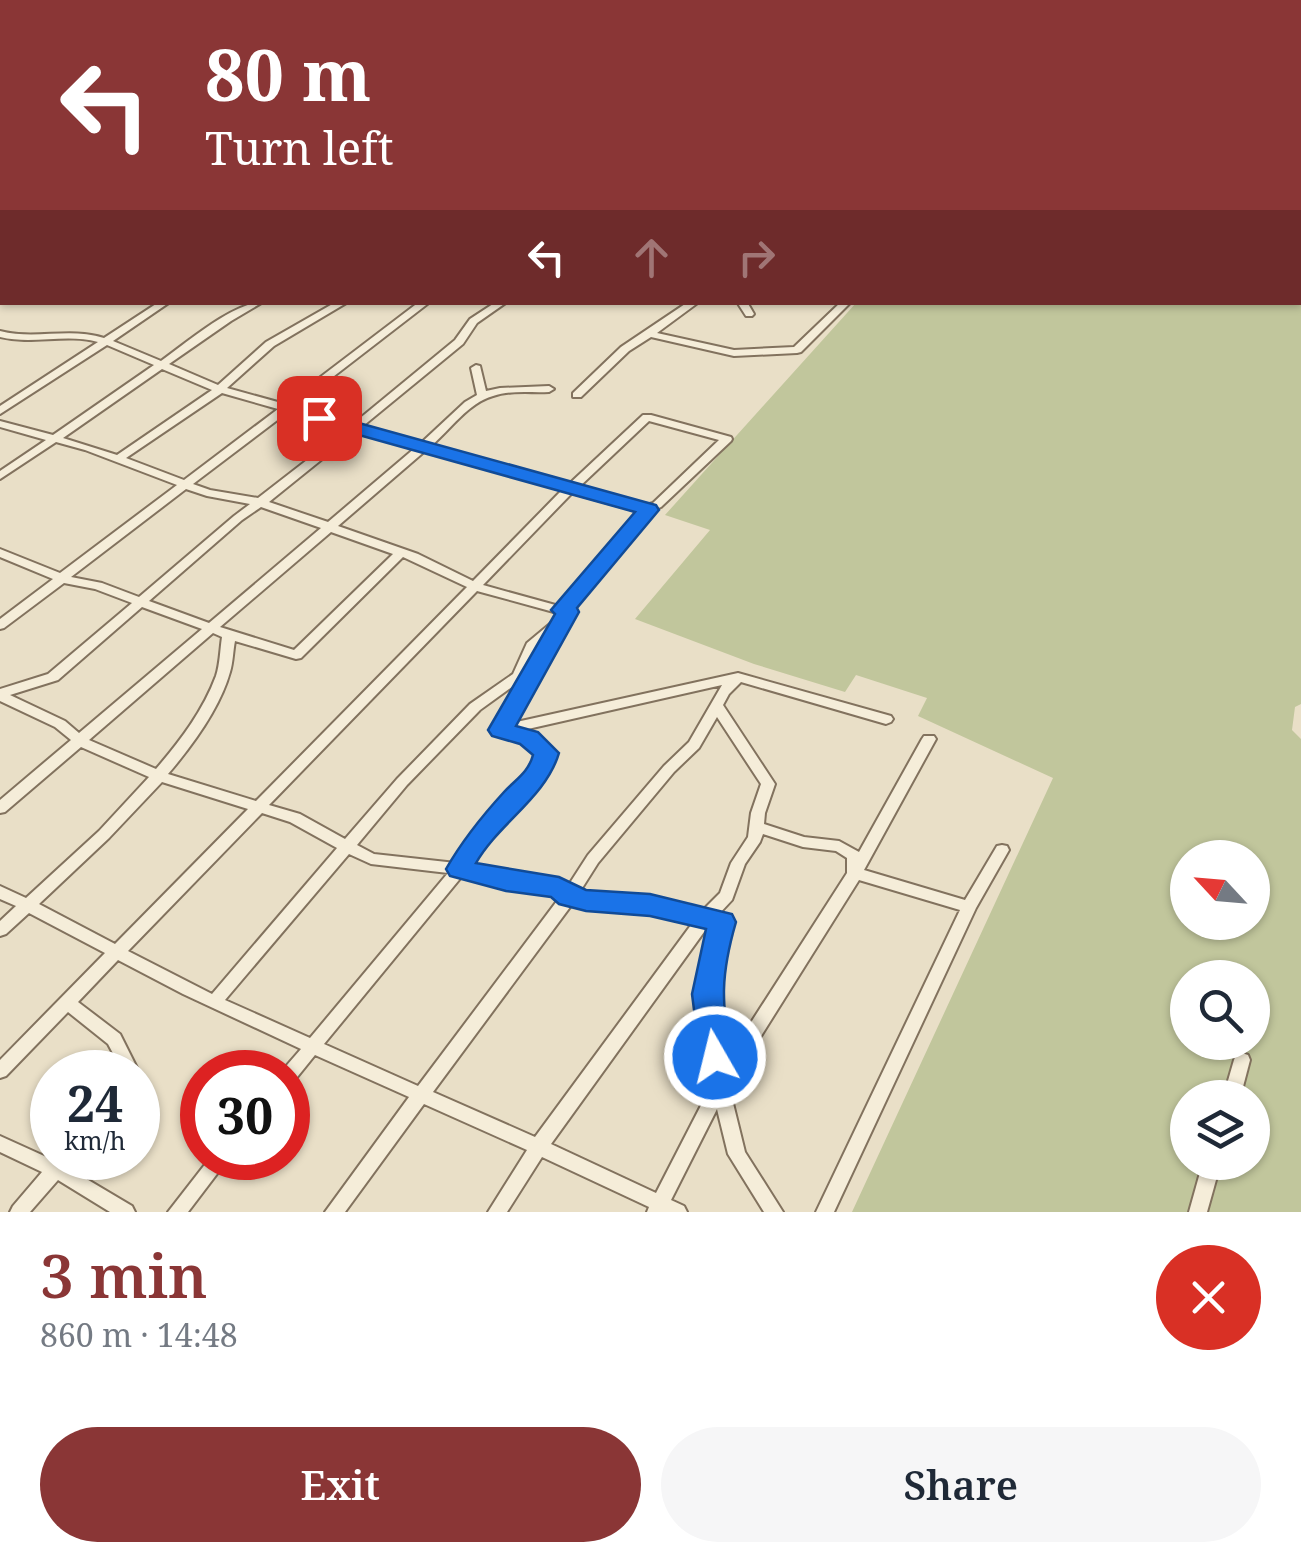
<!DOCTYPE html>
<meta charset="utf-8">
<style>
:root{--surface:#fff;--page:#f6f6f7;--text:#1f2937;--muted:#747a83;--accent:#8a3636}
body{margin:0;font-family:"Noto Serif",serif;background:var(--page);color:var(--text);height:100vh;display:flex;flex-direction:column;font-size:38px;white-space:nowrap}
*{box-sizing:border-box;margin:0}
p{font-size:32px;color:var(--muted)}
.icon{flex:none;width:55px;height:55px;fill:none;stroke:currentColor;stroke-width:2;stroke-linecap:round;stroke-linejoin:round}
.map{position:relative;height:1212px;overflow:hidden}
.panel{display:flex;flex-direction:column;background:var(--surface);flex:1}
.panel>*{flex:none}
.banner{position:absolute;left:0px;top:0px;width:1302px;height:305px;box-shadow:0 2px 8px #0004;background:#8a3636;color:#fff;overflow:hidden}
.needle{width:65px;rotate:296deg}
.fabs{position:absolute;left:1170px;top:840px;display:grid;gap:20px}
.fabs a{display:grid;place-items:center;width:100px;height:100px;border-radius:50%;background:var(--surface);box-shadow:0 2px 8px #0004;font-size:50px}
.speed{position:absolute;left:30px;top:1050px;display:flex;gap:20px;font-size:50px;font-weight:700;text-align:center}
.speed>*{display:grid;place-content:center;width:130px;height:130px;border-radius:50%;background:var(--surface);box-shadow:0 2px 8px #0004;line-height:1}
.speed small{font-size:25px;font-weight:400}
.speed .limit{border:15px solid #d22;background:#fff;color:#111}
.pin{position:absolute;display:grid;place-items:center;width:85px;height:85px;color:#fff;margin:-42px;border-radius:20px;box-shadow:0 5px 15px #0006}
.me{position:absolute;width:110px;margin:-55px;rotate:352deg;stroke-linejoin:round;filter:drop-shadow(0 0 8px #0008)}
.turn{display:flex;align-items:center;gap:35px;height:210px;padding:0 40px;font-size:45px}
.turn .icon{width:130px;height:130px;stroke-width:2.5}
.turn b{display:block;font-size:70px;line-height:85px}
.lanes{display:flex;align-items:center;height:95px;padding:0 40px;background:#0003;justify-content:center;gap:50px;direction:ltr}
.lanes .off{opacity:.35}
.round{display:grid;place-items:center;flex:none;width:105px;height:105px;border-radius:52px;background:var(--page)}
.overview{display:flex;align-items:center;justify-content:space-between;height:170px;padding:0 40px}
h1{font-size:60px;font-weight:600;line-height:75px;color:var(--accent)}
.cta{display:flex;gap:20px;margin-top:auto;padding:20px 40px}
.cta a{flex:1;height:115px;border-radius:60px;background:var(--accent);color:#fff;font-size:40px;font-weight:600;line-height:115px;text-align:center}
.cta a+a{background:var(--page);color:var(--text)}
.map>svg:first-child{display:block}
.farmland{fill:#ddd7b5}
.green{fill:#c1c69c;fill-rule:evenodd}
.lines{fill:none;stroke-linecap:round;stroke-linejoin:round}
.stream{stroke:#6f8a84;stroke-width:2.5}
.minor-casing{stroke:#82725e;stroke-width:4}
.minor{fill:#f5edd9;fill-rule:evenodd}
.route{fill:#1a73e8;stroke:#114b97;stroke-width:2.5}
</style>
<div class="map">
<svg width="1301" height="1212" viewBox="0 0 1301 1212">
<rect width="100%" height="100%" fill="#e9dfc7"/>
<path class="farmland" d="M 161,0 L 595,0 L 603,2 L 152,2 Z"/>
<g class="green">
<path d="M 973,0 L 1301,0 L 1301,89 L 1300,2 Z"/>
<path d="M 1301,197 L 1301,704 L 1295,707 L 1292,730 L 1301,739 L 1301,1212 L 852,1212 L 1053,778 L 918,716 L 927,698 L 856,675 L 845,692 L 754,664 L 635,619 L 710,530 L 665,515 L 856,303 L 1300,302 ZM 1188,858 L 1252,858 L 1252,922 L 1188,922 ZM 1188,978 L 1252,978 L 1252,1042 L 1188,1042 ZM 1188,1098 L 1252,1098 L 1252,1162 L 1188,1162 Z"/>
</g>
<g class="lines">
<path class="stream" d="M 641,0 L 675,2"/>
<g class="minor-casing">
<g id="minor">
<path d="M 73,0 L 83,0 L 79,2 L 71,2 Z"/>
<path d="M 0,4 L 2,4 L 2,8 L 0,9 Z"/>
<rect x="0" y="104" width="2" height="4"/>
<rect x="0" y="133" width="2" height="5"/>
<rect x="1300" y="172" width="1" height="6"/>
<path d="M 2,211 L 2,218 L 0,219 L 0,212 Z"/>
<path d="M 159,302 L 170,302 L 113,341 L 161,361 C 186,343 234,302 263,302 L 231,321 L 169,364 L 218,385 L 266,342 L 336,302 L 348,302 L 274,346 L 227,388 L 285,404 L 419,302 L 430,302 L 294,407 L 353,424 L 455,340 L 470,319 L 496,302 L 507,302 L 477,323 L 463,344 L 363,426 L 421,443 L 465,402 L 477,395 L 471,368 L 476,365 L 480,366 L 486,391 L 500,388 L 549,386 L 554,389 L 549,392 C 531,393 510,390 493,396 C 468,403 450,430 431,446 L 568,485 L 643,415 L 651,415 L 731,437 L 732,439 L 731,441 L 661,507 L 654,510 L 570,609 L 574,612 L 512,723 L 738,673 L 891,716 L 893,719 L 891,722 L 886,724 L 741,682 L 729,694 L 723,705 L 775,784 L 765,813 L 764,824 L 804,837 L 839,841 L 859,852 L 922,739 L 924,736 L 934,736 L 936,739 L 864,870 L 965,900 L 997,846 L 1002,845 L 1007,846 L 1009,850 L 976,908 L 834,1212 L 816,1212 L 960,910 L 859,880 L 729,1087 L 745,1152 L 783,1212 L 764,1212 L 728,1154 L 717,1109 L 671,1200 L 684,1206 L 687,1212 L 647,1212 L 649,1207 L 542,1157 L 507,1212 L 488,1212 L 527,1150 L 424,1104 L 345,1212 L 325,1212 L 409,1097 L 315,1055 L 294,1081 L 288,1083 L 288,1072 L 281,1072 L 301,1049 L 183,994 L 118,960 L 78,1002 L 120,1034 L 139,1072 L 138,1076 L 138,1072 L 123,1072 L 108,1044 L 68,1012 L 6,1076 L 0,1078 L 0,1060 L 105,953 L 29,913 L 6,934 L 0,936 L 0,921 L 16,906 L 0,899 L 0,886 L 26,898 L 99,831 L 149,777 L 81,747 L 5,812 L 0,813 L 0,800 L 71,740 L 55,727 L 0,701 L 0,689 L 48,674 L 132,603 L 95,589 L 64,583 L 4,628 L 0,629 L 0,619 L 53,579 L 0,557 L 0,549 L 60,573 L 177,485 L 85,450 L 56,442 L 0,479 L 0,471 L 46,440 L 0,427 L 0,421 L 53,435 L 154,365 L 107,345 L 0,414 L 0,406 L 98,342 C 66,333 33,345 0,337 L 0,331 C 35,340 70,327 104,338 ZM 162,369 L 212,390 L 117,455 L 63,438 ZM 222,393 L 278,409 L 184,480 L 126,458 ZM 288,412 L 347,429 L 258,498 L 210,490 L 193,484 ZM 649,421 L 719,440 L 653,503 L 643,506 L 578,488 ZM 357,431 L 415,448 L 328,522 L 269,502 ZM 425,451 L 562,490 L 473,581 L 418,554 L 338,526 ZM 186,489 L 207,496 L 250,504 L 234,516 L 139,597 L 102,583 L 71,577 ZM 572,493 L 640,512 L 559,606 L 483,585 ZM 261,507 L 321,528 L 209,623 L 149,601 L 242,520 ZM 331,532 L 393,554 L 294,650 L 220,627 ZM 403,557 L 467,587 L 256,801 L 168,774 C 192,746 220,708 230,672 C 233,663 233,651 235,641 L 296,659 L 301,658 ZM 477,591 L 561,614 L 556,622 L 551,623 L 527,643 L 513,674 L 470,704 L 397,779 L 345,839 L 300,814 L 269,805 ZM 142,607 L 202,629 L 79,733 L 65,721 L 10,695 L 58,680 ZM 213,633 L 222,637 C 220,650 220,664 216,676 C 203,711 180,741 156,769 L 89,740 ZM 545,642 L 527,672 L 538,648 ZM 523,679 L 494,730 L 498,734 L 524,741 L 539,754 C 531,775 513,788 499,804 C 482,822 468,842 456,863 L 374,854 L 357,845 L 407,785 L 480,710 ZM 722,685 L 689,742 L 664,766 L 588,855 L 568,886 L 559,881 L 506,875 L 469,866 C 481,847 494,829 508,812 C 525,793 545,778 553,753 C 544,741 533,734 519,731 ZM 717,717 L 761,784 L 751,813 L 748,837 L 731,863 L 720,893 L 702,911 L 650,899 L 579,893 L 598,863 L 674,772 L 699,748 ZM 162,782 L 248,809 L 115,944 L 39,904 L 109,838 ZM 262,813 L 290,822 L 337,848 L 212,994 L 128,951 ZM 763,834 L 803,847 L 836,851 L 847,858 L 847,873 L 725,1063 L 715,995 L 719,960 L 730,922 L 727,918 L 718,915 L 732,900 L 745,864 L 760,842 ZM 349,854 L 371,864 L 448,873 L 310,1038 L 225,1000 ZM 463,875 L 506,887 L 555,892 L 560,897 L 418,1086 L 324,1044 ZM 573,903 L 586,906 L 650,911 L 694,921 L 535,1137 L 433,1092 ZM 709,925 L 713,926 L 703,960 L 699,995 L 711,1086 L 656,1193 L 551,1144 Z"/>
<path d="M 688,302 L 699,302 L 657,333 L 734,350 L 794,347 L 841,302 L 851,302 L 801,352 L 797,353 L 734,356 L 651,337 L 629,351 L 581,397 L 573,397 L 573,393 L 621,347 Z"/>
<path d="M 737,302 L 747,302 L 754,314 L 752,316 L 746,316 Z"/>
<path d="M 1242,1053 L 1248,1055 L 1250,1060 L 1240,1098 L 1223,1098 L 1234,1060 L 1236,1055 Z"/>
<path d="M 0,1136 L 53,1160 L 55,1158 L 75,1158 L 68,1168 L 132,1206 L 135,1212 L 110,1212 L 58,1180 L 30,1212 L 10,1212 L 13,1206 L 42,1172 L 0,1152 Z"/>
<path d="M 210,1158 L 229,1158 L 188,1212 L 168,1212 Z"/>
<path d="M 1203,1162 L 1221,1162 L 1207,1212 L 1189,1212 Z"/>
</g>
</g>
<use href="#minor" class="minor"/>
</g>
<path class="route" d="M 319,412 L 656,505 L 659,510 L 577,608 L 579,612 L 516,726 L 538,732 L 559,753 C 546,797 499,823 476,863 L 559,877 L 586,890 L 650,894 L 732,914 L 736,922 C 720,977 722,1001 730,1057 L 726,1066 L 715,1069 L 704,1066 L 700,1057 L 692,994 L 706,929 L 650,916 L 586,911 L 559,904 L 551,897 L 506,891 L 450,876 L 446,869 C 462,841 482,816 504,792 C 516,779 528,773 533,755 L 520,744 L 492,736 L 488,730 L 555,614 L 551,610 L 635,512 L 312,422 L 309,418 Z"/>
</svg>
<div class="fabs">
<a><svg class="needle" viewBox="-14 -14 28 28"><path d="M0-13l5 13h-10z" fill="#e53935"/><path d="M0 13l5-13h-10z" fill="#747a83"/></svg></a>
<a><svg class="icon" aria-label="search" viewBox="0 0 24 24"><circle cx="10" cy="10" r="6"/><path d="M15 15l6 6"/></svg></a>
<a><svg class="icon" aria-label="layers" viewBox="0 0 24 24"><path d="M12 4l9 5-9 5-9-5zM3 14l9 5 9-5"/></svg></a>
</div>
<div class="speed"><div>24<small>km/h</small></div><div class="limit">30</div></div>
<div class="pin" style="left:319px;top:418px;background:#d93025"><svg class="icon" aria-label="arrive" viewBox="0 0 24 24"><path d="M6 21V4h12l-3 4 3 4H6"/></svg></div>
<svg class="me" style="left:715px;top:1057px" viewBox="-20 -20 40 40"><circle r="17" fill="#1a73e8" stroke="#fff" stroke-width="3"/><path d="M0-11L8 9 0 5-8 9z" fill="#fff"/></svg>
<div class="banner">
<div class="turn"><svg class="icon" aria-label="left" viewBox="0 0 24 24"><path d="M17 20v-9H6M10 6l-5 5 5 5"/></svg><div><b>80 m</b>Turn left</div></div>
<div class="lanes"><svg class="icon" aria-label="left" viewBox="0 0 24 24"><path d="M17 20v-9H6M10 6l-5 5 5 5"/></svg><svg class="icon off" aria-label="ahead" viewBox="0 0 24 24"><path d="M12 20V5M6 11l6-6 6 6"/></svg><svg class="icon off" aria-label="right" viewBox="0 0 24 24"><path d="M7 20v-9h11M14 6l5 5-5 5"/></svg></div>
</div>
</div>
<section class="panel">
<div class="overview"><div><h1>3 min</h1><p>860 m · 14:48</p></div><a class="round" style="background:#d93025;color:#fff"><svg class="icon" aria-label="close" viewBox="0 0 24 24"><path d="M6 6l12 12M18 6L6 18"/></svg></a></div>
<div class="cta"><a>Exit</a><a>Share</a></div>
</section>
